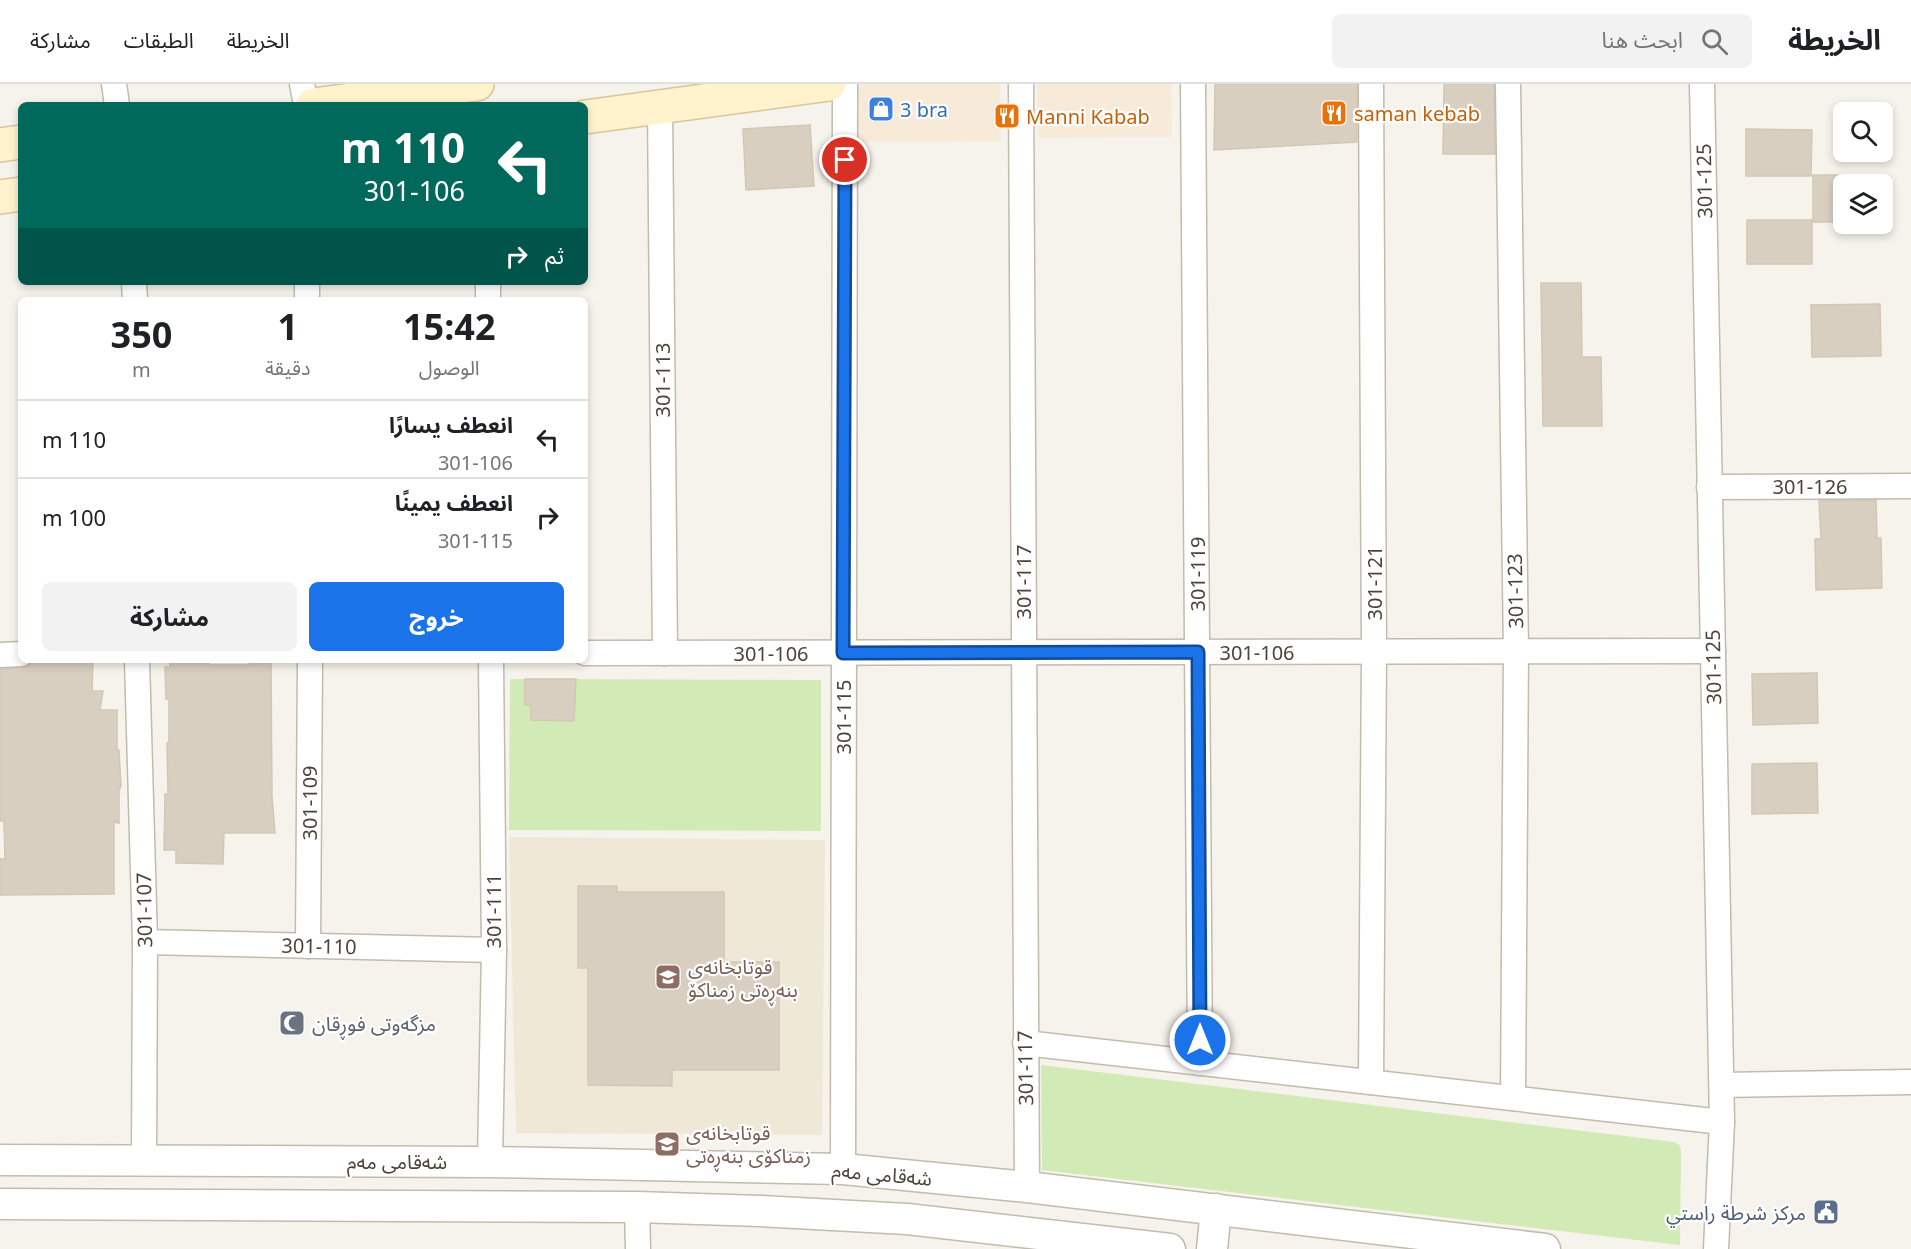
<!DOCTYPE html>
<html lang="ar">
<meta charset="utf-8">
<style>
:root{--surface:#fff;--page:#f2f2f2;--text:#202124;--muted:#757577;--line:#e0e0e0;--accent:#1a73e8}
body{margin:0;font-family:"Noto Sans","Noto Sans Arabic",sans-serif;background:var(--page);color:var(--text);direction:rtl;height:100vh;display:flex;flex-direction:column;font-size:22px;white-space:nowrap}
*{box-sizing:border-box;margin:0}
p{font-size:20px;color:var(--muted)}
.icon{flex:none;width:33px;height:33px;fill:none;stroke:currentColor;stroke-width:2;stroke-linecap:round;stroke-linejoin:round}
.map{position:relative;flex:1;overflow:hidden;direction:ltr}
.sheet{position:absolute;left:18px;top:213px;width:570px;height:366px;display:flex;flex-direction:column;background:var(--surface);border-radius:9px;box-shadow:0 3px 9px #0003;direction:rtl}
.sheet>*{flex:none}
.guide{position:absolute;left:18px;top:18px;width:570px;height:183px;border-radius:9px;box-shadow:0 3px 9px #0003;direction:rtl;background:#00695c;color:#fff;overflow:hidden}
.tools{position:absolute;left:1833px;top:18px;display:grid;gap:12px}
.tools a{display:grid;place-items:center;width:60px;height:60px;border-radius:9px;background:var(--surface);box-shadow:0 3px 9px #0003;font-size:30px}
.pin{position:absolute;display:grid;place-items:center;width:51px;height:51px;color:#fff;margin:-26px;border:3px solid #fff;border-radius:50%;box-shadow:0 2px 6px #0007}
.me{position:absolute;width:66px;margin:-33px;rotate:0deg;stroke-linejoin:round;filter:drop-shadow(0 0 4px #0008)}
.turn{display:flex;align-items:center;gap:21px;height:126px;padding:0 24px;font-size:27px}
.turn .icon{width:78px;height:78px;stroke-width:2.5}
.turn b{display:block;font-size:42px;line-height:51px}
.then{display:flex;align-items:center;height:57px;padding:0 24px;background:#0003;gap:12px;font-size:22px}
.eta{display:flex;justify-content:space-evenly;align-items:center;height:102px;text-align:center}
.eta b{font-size:36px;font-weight:700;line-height:42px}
.action{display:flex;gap:12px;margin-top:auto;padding:12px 24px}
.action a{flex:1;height:69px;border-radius:9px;background:var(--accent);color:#fff;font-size:24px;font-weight:700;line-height:69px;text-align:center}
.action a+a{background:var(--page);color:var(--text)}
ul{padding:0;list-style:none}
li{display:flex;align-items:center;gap:18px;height:78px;padding:0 24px;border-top:2px solid var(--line)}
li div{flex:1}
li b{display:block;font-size:22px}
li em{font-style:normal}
header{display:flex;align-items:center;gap:36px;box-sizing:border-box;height:84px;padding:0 30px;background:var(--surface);border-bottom:2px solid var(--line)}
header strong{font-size:28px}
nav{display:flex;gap:33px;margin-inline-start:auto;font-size:21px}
.search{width:420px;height:54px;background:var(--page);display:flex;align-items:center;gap:15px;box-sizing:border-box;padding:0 21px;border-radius:9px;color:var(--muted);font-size:22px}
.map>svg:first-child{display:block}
.commercial{fill:#f7ead8}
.education{fill:#efe8d6}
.green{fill:#d2eab5}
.building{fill:#d8cfc1;stroke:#d3c7b4;stroke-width:1.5}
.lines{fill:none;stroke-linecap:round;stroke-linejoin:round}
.minor-casing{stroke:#c2bbae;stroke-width:27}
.tertiary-casing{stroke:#c2bbae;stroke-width:33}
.secondary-casing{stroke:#d6c79b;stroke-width:36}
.minor{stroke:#fff;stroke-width:24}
.tertiary{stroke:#fff;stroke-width:30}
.secondary{stroke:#fff3cd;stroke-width:33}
.route-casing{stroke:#114b97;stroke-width:15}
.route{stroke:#1a73e8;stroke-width:10}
.labels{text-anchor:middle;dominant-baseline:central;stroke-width:4.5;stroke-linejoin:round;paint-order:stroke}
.shop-label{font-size:20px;fill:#366cbe;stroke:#fff;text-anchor:start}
.food-label{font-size:20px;fill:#c56008;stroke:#fff;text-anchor:start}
.street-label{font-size:20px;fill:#4b4439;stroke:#fff}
.education-label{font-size:20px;fill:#785e54;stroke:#fff;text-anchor:start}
.worship-label{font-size:20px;fill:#5b616d;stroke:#fff;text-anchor:start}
.service-label{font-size:20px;fill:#4e5e75;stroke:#fff;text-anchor:end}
</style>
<header>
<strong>الخريطة</strong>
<div class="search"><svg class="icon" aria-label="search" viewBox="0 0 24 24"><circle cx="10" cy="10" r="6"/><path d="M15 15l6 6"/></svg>ابحث هنا</div>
<nav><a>الخريطة</a><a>الطبقات</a><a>مشاركة</a></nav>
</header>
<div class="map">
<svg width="1911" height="1165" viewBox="0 0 1911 1165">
<rect width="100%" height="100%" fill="#f6f3ec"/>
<g class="commercial">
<path d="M 853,0 L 1000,0 L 1001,57 L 854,58 Z"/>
<path d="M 1037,0 L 1171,0 L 1172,53 L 1038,54 Z"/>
</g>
<path class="education" d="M 509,753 L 825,756 L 822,1051 L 516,1049 Z"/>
<g class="green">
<path d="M 510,595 L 821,596 L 821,747 L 509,746 Z"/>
<path d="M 1041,981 L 1674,1058 L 1679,1061 L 1681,1066 L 1680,1161 L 1042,1086 Z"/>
</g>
<g class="building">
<path d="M 1215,0 L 1357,0 L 1357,58 L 1214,66 Z"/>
<path d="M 1444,0 L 1494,0 L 1495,70 L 1443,70 Z"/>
<path d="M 810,41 L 814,102 L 746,106 L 743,45 Z"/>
<path d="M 1746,45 L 1812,46 L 1811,92 L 1746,92 Z"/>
<rect x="1813" y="91" width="31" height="47"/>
<rect x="1747" y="136" width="65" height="44"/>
<path d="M 1541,199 L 1581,199 L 1582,273 L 1601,273 L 1602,342 L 1543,342 Z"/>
<path d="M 1880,220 L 1881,272 L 1812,273 L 1811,221 Z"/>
<path d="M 1876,416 L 1877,454 L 1881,454 L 1882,504 L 1816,506 L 1815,455 L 1821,455 L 1819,417 Z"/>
<path d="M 34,576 L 93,576 L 92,607 L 103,607 L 100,626 L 117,626 L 117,666 L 119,666 L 121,702 L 119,707 L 119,739 L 114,738 L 114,810 L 0,811 L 0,775 L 5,775 L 4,737 L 0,737 L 0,585 L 22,584 L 29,582 Z"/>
<path d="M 170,576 L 209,576 L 209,581 L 249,581 L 249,576 L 271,576 L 272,712 L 275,749 L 224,749 L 223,780 L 176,779 L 176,766 L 164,766 L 165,710 L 168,710 L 167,659 L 169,659 L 169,615 L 166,615 L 165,583 L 170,583 Z"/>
<path d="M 1817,589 L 1818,639 L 1753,641 L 1752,590 Z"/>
<path d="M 525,595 L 576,595 L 574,637 L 531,636 L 531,621 L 525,621 Z"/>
<path d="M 1817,679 L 1818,729 L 1752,730 L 1752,680 Z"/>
<path d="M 578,802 L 617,802 L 617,808 L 724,808 L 724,878 L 779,878 L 779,986 L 672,986 L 672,1002 L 588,1001 L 588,884 L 578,884 Z"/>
</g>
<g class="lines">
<g class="minor-casing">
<g id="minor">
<path d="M 114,0 L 117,21"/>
<path d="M 302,0 L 306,21"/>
<path d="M 1021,0 L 1027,1103"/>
<path d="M 1193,0 L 1200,979"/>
<path d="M 1508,0 L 1516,567 L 1513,1014"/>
<path d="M 1702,0 L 1722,1038 L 1716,1165"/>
<path d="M 660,23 L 665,569"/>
<path d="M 134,198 L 135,216"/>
<path d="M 307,198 L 307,216"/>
<path d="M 488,198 L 488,216"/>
<path d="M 1709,403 L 1911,402"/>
<path d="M 585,569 L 1713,567"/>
<path d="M 0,571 L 21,570"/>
<path d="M 137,576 L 145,858 L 144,1076"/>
<path d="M 145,858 L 494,866"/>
<path d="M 308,862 L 310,576"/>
<path d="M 1025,959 L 1722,1038"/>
<path d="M 1371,998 L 1374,568 L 1371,0"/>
<path d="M 1722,1001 L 1911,998"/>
<path d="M 490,1078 L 494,866 L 491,576"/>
<path d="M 843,1085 L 845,0"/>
<path d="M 637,1123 L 638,1165"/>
</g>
</g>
<g class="tertiary-casing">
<g id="tertiary">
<path d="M 0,1076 L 490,1078 L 843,1085 L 1027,1103 L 1545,1165"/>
<path d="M 0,1120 L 637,1123 L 760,1127 L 907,1135 L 1170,1165"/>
<path d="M 1212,1165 L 1216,1125"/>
</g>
</g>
<g class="secondary-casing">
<g id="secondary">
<path d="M 313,21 L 477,0"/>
<path d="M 585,33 L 829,0"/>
<path d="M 0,61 L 21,58"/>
<path d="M 0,113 L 21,110"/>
</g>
</g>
<use href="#minor" class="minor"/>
<use href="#tertiary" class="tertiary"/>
<use href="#secondary" class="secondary"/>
</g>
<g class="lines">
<g class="route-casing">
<path id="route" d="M 845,76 L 843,569 L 1198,568 L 1200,956"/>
</g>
<use href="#route" class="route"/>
</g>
<defs>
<g id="shop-square" transform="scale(1.35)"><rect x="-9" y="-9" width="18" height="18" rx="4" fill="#3f7fe0" stroke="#fff"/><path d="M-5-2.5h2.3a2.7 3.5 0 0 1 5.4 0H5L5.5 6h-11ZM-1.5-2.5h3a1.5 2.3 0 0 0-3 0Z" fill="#fff"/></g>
<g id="restaurant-square" transform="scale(1.35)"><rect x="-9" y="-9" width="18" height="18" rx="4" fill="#e8710a" stroke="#fff"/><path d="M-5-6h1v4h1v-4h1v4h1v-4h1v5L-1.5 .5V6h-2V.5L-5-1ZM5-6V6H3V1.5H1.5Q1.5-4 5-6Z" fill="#fff"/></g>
<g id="school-square" transform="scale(1.35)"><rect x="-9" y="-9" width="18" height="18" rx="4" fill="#8d6e63" stroke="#fff"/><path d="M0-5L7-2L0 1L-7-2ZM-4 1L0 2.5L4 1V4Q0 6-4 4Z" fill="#fff"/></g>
<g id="mosque-square" transform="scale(1.35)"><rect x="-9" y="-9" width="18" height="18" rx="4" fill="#6b7280" stroke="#fff"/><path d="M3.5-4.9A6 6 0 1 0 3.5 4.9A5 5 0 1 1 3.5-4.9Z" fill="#fff"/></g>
<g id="civic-square" transform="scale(1.35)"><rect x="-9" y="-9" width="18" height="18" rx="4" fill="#5c6f8a" stroke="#fff"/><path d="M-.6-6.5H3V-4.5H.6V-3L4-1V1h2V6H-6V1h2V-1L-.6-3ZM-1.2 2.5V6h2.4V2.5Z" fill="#fff"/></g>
</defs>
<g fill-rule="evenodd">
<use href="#shop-square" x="881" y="25"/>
<use href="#restaurant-square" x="1334" y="29"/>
<use href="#restaurant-square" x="1007" y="32"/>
<use href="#school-square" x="668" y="893"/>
<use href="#mosque-square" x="292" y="939"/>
<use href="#school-square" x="667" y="1060"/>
<use href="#civic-square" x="1826" y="1128"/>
</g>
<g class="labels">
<g class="shop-label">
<text x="900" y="25">3 bra</text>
</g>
<g class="food-label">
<text x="1354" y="29">saman kebab</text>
<text x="1026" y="32">Manni Kabab</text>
</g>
<g class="street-label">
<text transform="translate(1704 97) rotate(-91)">301-125</text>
<text transform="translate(662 296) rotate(-90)">301-113</text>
<text x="1810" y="402">301-126</text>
<text transform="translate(1197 490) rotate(-90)">301-119</text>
<text transform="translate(1023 498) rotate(-90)">301-117</text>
<text transform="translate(1374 499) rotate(-90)">301-121</text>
<text transform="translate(1515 507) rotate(-91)">301-123</text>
<text x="1257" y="568">301-106</text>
<text x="771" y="569">301-106</text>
<text transform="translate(1713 583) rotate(-91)">301-125</text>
<text transform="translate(843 633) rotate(-90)">301-115</text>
<text transform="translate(309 719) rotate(-90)">301-109</text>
<text transform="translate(144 826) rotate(-91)">301-107</text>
<text transform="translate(493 827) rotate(-90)">301-111</text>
<text transform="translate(319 862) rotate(1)">301-110</text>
<text transform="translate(1025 984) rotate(-91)">301-117</text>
<text x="397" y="1077">شەقامی مەم</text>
<text transform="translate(882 1090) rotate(5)">شەقامی مەم</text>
</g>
<g class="education-label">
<text x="688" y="882">قوتابخانەی<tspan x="688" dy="23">بنەڕەتی زمناکۆ</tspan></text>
<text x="686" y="1048">قوتابخانەی<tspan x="686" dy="23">زمناكۆی بنەڕەتی</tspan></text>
</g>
<g class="worship-label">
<text x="312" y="939">مزگەوتی فوڕقان</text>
</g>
<g class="service-label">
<text x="1806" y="1128">مركز شرطة راستي</text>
</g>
</g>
</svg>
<div class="tools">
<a><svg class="icon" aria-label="search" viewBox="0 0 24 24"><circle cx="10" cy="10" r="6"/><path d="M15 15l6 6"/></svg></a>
<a><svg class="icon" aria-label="layers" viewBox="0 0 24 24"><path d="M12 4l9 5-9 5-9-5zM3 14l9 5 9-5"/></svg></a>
</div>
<div class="pin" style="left:845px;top:76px;background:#d93025"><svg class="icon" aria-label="arrive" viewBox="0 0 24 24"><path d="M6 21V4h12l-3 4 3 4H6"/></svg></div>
<svg class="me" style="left:1200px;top:956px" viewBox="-20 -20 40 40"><circle r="17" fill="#1a73e8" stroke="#fff" stroke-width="3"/><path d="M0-11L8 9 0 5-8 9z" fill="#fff"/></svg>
<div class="guide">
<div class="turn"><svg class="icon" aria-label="left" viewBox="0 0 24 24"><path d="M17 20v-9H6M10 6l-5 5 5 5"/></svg><div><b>110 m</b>301-106</div></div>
<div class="then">ثم<svg class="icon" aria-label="right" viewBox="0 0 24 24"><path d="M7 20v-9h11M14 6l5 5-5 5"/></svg></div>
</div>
<section class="sheet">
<div class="eta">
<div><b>15:42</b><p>الوصول</p></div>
<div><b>1</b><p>دقيقة</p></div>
<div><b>350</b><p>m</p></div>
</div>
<ul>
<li><svg class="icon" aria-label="left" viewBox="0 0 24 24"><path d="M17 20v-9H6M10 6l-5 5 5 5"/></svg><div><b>انعطف يسارًا</b><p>301-106</p></div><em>110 m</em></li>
<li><svg class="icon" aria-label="right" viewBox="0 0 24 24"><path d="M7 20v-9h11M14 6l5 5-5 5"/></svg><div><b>انعطف يمينًا</b><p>301-115</p></div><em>100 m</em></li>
</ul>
<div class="action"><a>خروج</a><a>مشاركة</a></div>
</section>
</div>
